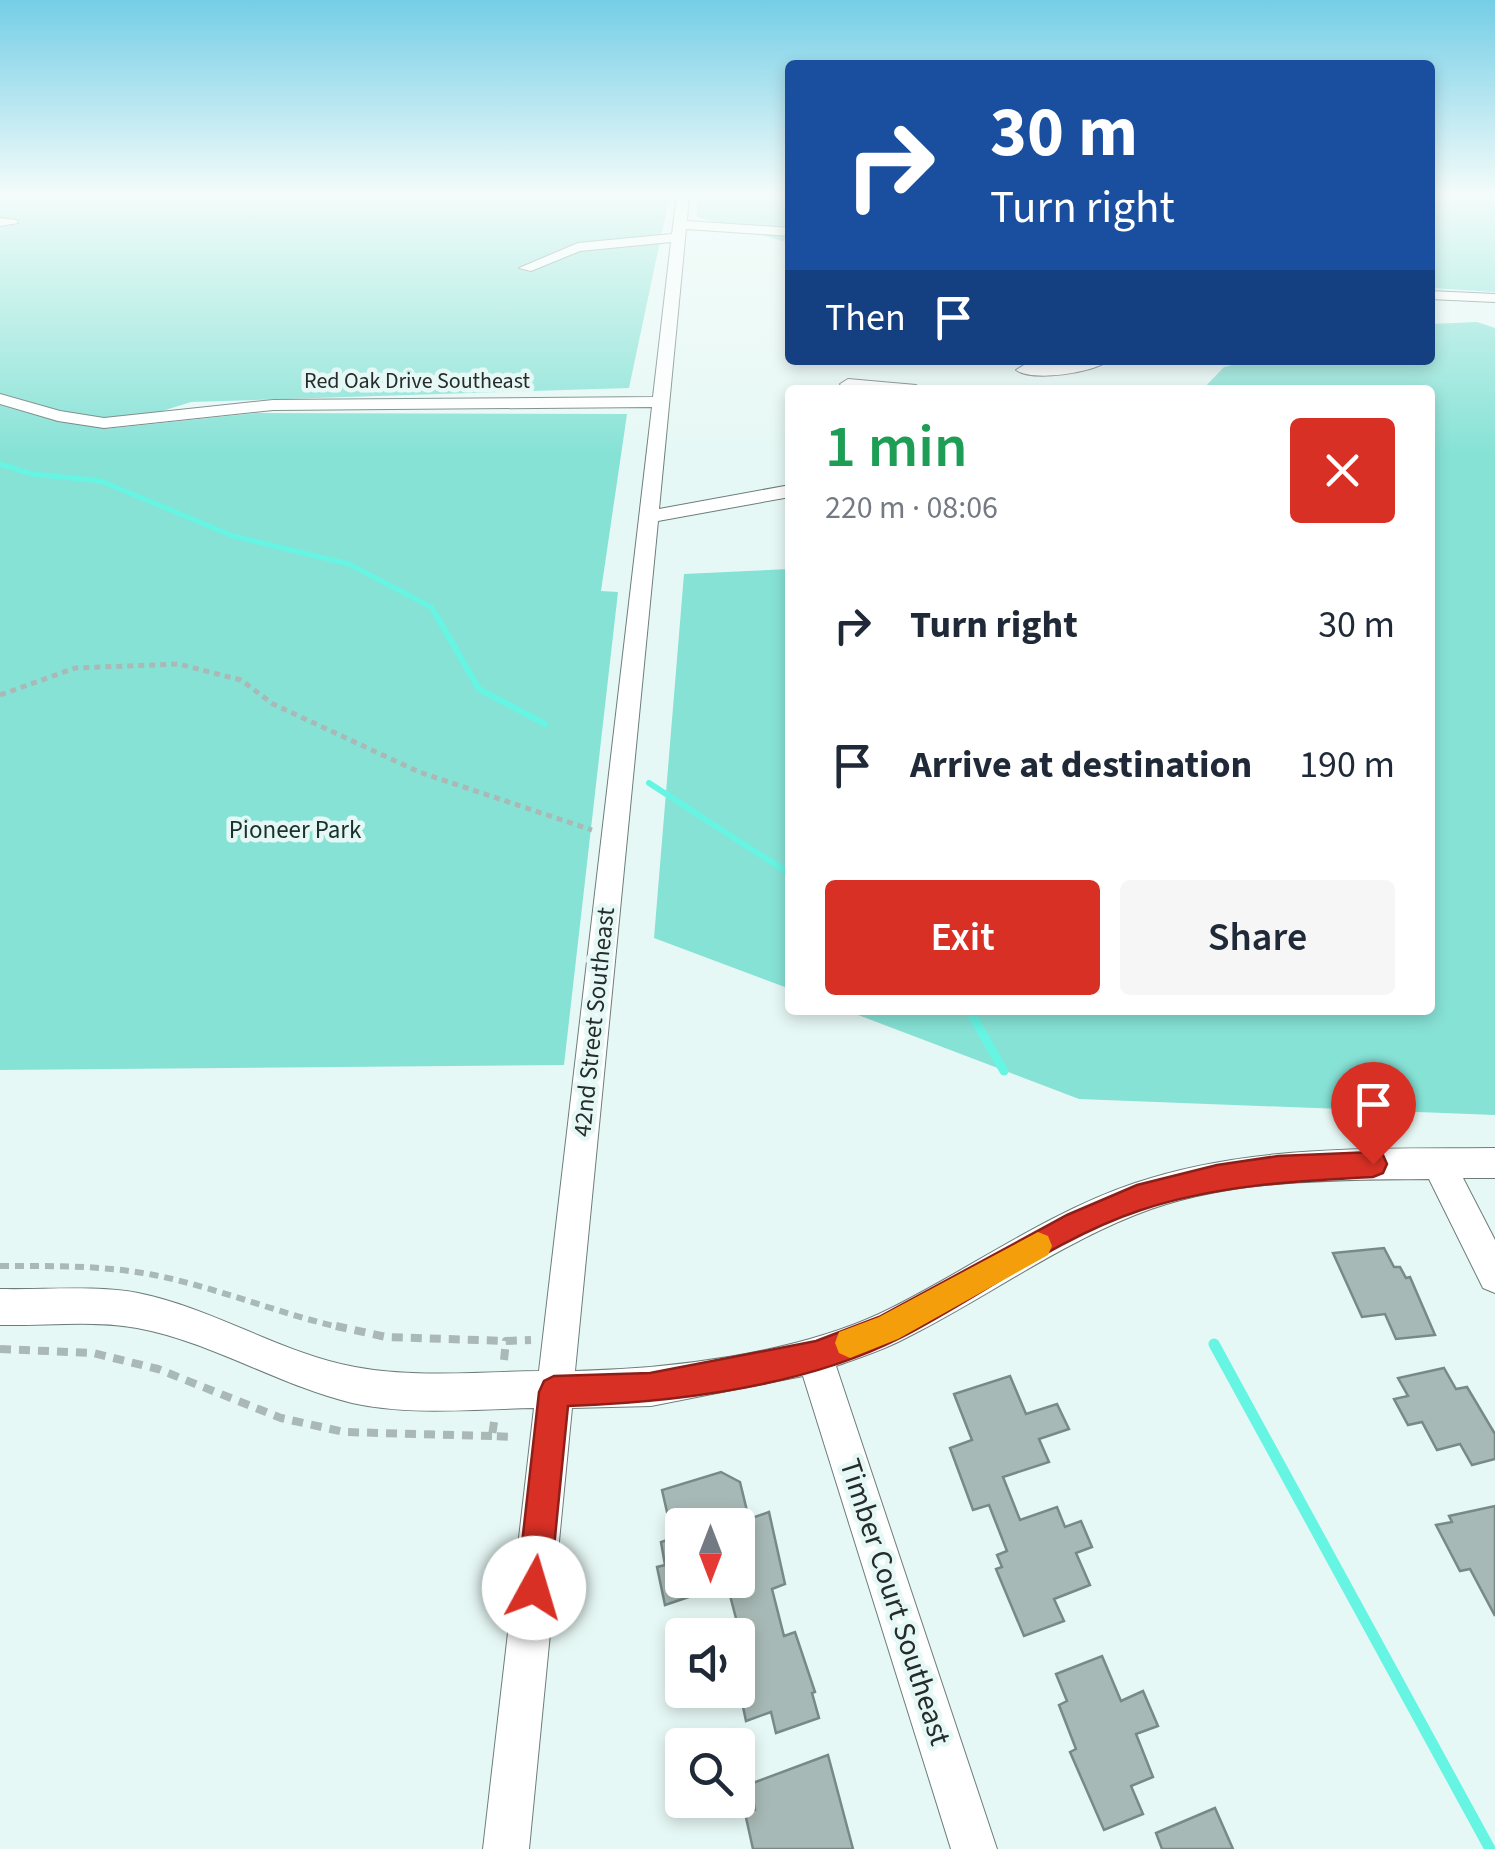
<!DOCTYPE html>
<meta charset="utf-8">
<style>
:root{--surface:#fff;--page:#f6f6f7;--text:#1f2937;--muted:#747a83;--accent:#d93025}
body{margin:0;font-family:"Source Sans 3",sans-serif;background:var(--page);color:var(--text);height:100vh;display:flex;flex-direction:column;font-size:38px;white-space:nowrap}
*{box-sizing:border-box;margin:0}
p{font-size:32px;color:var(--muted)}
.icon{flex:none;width:55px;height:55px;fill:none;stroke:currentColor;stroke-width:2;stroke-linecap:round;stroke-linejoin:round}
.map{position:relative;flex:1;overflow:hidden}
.side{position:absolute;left:785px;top:385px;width:650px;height:630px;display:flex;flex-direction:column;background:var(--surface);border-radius:10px;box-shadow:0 5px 15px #0003}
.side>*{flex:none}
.guide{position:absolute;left:785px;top:60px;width:650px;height:305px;border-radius:10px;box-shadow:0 5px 15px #0003;background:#1a4fa0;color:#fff;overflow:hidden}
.needle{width:65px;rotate:180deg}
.controls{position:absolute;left:665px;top:1508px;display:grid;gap:20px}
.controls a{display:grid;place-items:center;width:90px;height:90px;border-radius:10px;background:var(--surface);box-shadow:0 5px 15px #0003;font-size:50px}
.pin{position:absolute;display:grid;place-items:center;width:85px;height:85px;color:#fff;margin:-102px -42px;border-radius:50% 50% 50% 0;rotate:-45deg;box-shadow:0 0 10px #0007}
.pin .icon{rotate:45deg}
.me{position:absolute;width:110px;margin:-55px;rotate:6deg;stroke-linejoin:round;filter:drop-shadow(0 0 8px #0008)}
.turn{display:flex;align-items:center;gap:35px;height:210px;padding:0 40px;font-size:45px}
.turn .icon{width:130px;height:130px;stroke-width:2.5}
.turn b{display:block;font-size:70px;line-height:85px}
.then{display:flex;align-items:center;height:95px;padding:0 40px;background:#0003;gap:20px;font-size:38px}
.round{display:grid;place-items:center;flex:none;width:105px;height:105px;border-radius:10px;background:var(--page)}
.summary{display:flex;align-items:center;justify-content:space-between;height:170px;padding:0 40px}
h1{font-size:60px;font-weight:600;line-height:75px;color:#1e9e55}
.primary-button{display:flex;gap:20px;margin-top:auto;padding:20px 40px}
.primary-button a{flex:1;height:115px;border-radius:10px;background:var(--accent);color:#fff;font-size:40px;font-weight:600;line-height:115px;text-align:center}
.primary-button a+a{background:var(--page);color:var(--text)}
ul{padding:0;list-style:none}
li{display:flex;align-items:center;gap:30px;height:140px;padding:0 40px}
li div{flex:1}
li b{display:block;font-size:38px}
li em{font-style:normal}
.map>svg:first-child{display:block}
.green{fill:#87e2d6}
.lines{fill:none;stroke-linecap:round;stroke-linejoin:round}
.stream-far3{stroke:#66f4e3;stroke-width:5}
.stream-far2{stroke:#66f4e3;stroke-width:6}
.stream-far1{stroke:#66f4e3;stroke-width:9}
.stream{stroke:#66f4e3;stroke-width:11}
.building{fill:#a7b9b6;stroke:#788986;stroke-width:2.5}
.minor-casing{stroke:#6d7d7a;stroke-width:2}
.path-far2{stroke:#aab8b6;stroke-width:5;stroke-dasharray:6 5;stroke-linecap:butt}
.path-far1{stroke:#aab8b6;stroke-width:6;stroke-dasharray:9 6;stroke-linecap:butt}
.path{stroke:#aab8b6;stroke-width:8;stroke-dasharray:11 8;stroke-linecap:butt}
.minor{fill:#fff;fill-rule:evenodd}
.route{fill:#d93025;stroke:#8d1f18;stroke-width:2.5}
.slow{fill:#f59e0b}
.labels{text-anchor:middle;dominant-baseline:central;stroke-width:9;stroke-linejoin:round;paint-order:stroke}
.far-street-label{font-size:22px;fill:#252c2b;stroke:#e6f8f5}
.park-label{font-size:25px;fill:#1a322e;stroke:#e6f8f5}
.street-label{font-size:25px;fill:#252c2b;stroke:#e6f8f5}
.near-street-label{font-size:30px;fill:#252c2b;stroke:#e6f8f5}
</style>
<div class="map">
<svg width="1495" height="1849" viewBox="0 0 1495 1849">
<rect width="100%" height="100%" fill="#e6f8f5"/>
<g class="green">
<path d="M 0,194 L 670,194 L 629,388 L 191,402 L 105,429 L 256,413 L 627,414 L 601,591 L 618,592 L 564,1065 L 0,1070 Z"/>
<path d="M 696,194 L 790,194 L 790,243 L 697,217 Z"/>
<path d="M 1430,194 L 1495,194 L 1495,292 L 1430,288 Z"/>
<path d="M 1477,322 L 1495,328 L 1495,1115 L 1079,1099 L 845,1010 L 1430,1010 L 1430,390 L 1202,390 L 1224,367 L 1254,360 L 1430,360 L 1430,324 Z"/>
<path d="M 790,569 L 790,989 L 654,938 L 684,574 Z"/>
</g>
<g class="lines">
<path class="stream-far3" d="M 0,464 L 32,474 L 101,481 L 233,536 L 349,564 L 431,607 L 437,617"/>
<g class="stream-far2">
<path d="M 436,615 L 479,689 L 545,724"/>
<path d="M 649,783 L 790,874"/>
</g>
<path class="stream-far1" d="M 969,1010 L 1004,1071"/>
<path class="stream" d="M 1214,1344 L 1490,1849"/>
</g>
<g class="building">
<path d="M 1384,1248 L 1394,1267 L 1400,1267 L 1406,1278 L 1410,1277 L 1435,1335 L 1396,1339 L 1385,1314 L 1362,1317 L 1333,1253 Z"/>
<path d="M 1444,1368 L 1456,1389 L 1467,1387 L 1495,1434 L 1495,1459 L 1472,1465 L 1460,1444 L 1437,1450 L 1422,1422 L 1408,1425 L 1394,1399 L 1408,1396 L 1398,1378 Z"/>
<path d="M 1010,1376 L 1026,1414 L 1057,1404 L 1069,1429 L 1039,1439 L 1049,1462 L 1003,1477 L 1020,1520 L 1057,1507 L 1065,1527 L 1081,1521 L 1092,1547 L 1076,1553 L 1090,1585 L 1054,1599 L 1064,1621 L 1024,1636 L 996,1569 L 1002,1567 L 997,1555 L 1007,1551 L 989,1505 L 973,1510 L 950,1448 L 972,1440 L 954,1394 Z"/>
<path d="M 721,1472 L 740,1482 L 749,1519 L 769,1512 L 785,1584 L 772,1589 L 784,1636 L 795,1632 L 815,1692 L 812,1693 L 819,1718 L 776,1733 L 771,1712 L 746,1721 L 738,1683 L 738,1626 L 727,1584 L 665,1605 L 657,1567 L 665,1565 L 661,1542 L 682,1535 L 682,1580 L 738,1580 L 738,1525 L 670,1525 L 662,1490 Z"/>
<path d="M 1495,1506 L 1495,1616 L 1470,1569 L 1460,1571 L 1436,1525 L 1452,1522 L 1449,1516 Z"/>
<path d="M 1102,1656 L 1121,1701 L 1143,1691 L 1158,1726 L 1136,1734 L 1153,1777 L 1131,1786 L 1143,1814 L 1104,1830 L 1070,1752 L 1076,1749 L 1059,1705 L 1067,1701 L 1056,1674 Z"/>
<path d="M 828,1755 L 853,1849 L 753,1849 L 745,1813 L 755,1810 L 750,1784 Z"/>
<path d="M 1215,1808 L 1233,1849 L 1162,1849 L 1156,1833 Z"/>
</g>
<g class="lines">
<g class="minor-casing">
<g id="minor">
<path d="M 677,194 L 689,194 L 687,221 L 790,228 L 790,236 L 686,229 L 659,509 L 790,485 L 790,497 L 658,521 L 575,1371 C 670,1369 792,1354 879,1314 C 965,1273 1043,1214 1135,1183 C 1251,1144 1375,1149 1495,1148 L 1495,1178 L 1463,1178 L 1495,1240 L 1495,1293 L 1483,1288 L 1429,1179 C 1332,1180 1227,1178 1135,1215 C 1052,1248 980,1302 900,1341 C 880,1351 858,1358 836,1366 L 997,1849 L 951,1849 L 803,1376 L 651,1406 L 572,1408 L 529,1849 L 483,1849 L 534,1408 C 476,1409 410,1416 352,1403 C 278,1385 212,1342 137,1328 C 94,1320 44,1326 0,1325 L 0,1289 C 44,1290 95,1285 138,1293 C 213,1308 280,1353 355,1367 C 414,1378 479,1372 539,1371 L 652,407 L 273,410 L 104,428 L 58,421 L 0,404 L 0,394 L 60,411 L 104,418 L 273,400 L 653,397 L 671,242 L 580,251 L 531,271 L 519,268 L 578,243 L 672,234 Z"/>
<path d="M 0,218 L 16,220 L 18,223 L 0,226 Z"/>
<path d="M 1430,291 L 1495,294 L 1495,302 L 1430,299 Z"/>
<path d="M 1110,360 C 1093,373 1033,382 1016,370 L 1024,365 Z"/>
<path d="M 848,379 L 916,385 L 924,390 L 842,387 L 840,384 Z"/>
</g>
</g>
<path class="path-far2" d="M 0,695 L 75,668 L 179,664 L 241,680 L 273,704 L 419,772 L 592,830"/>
<path class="path-far1" d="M 0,1266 C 51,1266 103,1265 154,1275 C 219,1288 282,1315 347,1329"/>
<g class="path">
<path d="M 336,1326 L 386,1337 L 506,1341"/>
<path d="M 0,1349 L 93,1353 L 158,1369 L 281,1418 L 344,1432 L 492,1436"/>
<path d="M 504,1360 L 506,1341 L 531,1340"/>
<path d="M 494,1422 L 492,1436 L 515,1437"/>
</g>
<use href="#minor" class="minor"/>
</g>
<linearGradient id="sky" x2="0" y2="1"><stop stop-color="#74cee6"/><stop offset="0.43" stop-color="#f4fcfa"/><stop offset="1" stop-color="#f4fcfa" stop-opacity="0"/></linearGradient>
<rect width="1495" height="453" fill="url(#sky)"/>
<path class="route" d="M 1373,1152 L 1383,1155 L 1387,1164 L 1383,1173 L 1373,1177 C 1295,1181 1217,1185 1141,1210 C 1056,1238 980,1297 900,1338 C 803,1387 676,1402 568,1406 L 550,1588 L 546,1600 L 534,1604 L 521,1600 L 517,1588 L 539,1392 L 544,1381 L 554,1376 L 650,1373 L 816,1341 L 879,1317 L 1067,1215 L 1137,1185 L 1217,1165 L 1278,1156 Z"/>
<path class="slow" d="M 1038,1232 L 1048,1236 L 1052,1246 L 1048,1255 L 898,1339 L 850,1358 L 839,1353 L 835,1343 L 839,1332 L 879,1317 Z"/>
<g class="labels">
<g class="far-street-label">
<text x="417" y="381">Red Oak Drive Southeast</text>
</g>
<g class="park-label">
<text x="295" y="830">Pioneer Park</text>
</g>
<g class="street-label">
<text transform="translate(594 1022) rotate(-84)">42nd Street Southeast</text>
</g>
<g class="near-street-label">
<text transform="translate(895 1602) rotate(72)">Timber Court Southeast</text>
</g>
</g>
</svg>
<div class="controls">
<a><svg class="needle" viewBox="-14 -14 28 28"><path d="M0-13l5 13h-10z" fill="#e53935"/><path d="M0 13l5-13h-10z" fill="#747a83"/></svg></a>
<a><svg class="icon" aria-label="sound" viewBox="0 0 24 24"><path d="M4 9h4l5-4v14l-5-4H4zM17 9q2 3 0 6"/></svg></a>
<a><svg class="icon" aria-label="search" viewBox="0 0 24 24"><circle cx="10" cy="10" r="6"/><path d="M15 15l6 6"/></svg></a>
</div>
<div class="pin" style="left:1373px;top:1164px;background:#d93025"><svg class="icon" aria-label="arrive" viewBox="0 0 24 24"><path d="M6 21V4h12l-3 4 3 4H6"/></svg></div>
<svg class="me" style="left:534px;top:1588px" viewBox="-20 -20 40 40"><circle r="19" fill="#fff"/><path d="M0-13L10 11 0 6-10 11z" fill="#d93025"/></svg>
<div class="guide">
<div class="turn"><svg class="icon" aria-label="right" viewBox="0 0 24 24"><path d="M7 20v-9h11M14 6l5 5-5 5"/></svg><div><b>30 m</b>Turn right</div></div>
<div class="then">Then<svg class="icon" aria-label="arrive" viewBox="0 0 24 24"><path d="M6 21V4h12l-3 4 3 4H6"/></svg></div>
</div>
<section class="side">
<div class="summary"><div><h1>1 min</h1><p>220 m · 08:06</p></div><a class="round" style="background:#d93025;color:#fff"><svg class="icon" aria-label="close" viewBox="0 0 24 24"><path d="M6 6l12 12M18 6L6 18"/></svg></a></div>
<ul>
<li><svg class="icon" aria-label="right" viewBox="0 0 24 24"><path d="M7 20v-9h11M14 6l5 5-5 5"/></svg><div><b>Turn right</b></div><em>30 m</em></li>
<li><svg class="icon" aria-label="arrive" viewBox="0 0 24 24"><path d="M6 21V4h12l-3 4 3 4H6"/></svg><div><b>Arrive at destination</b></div><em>190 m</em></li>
</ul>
<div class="primary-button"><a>Exit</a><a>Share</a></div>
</section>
</div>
